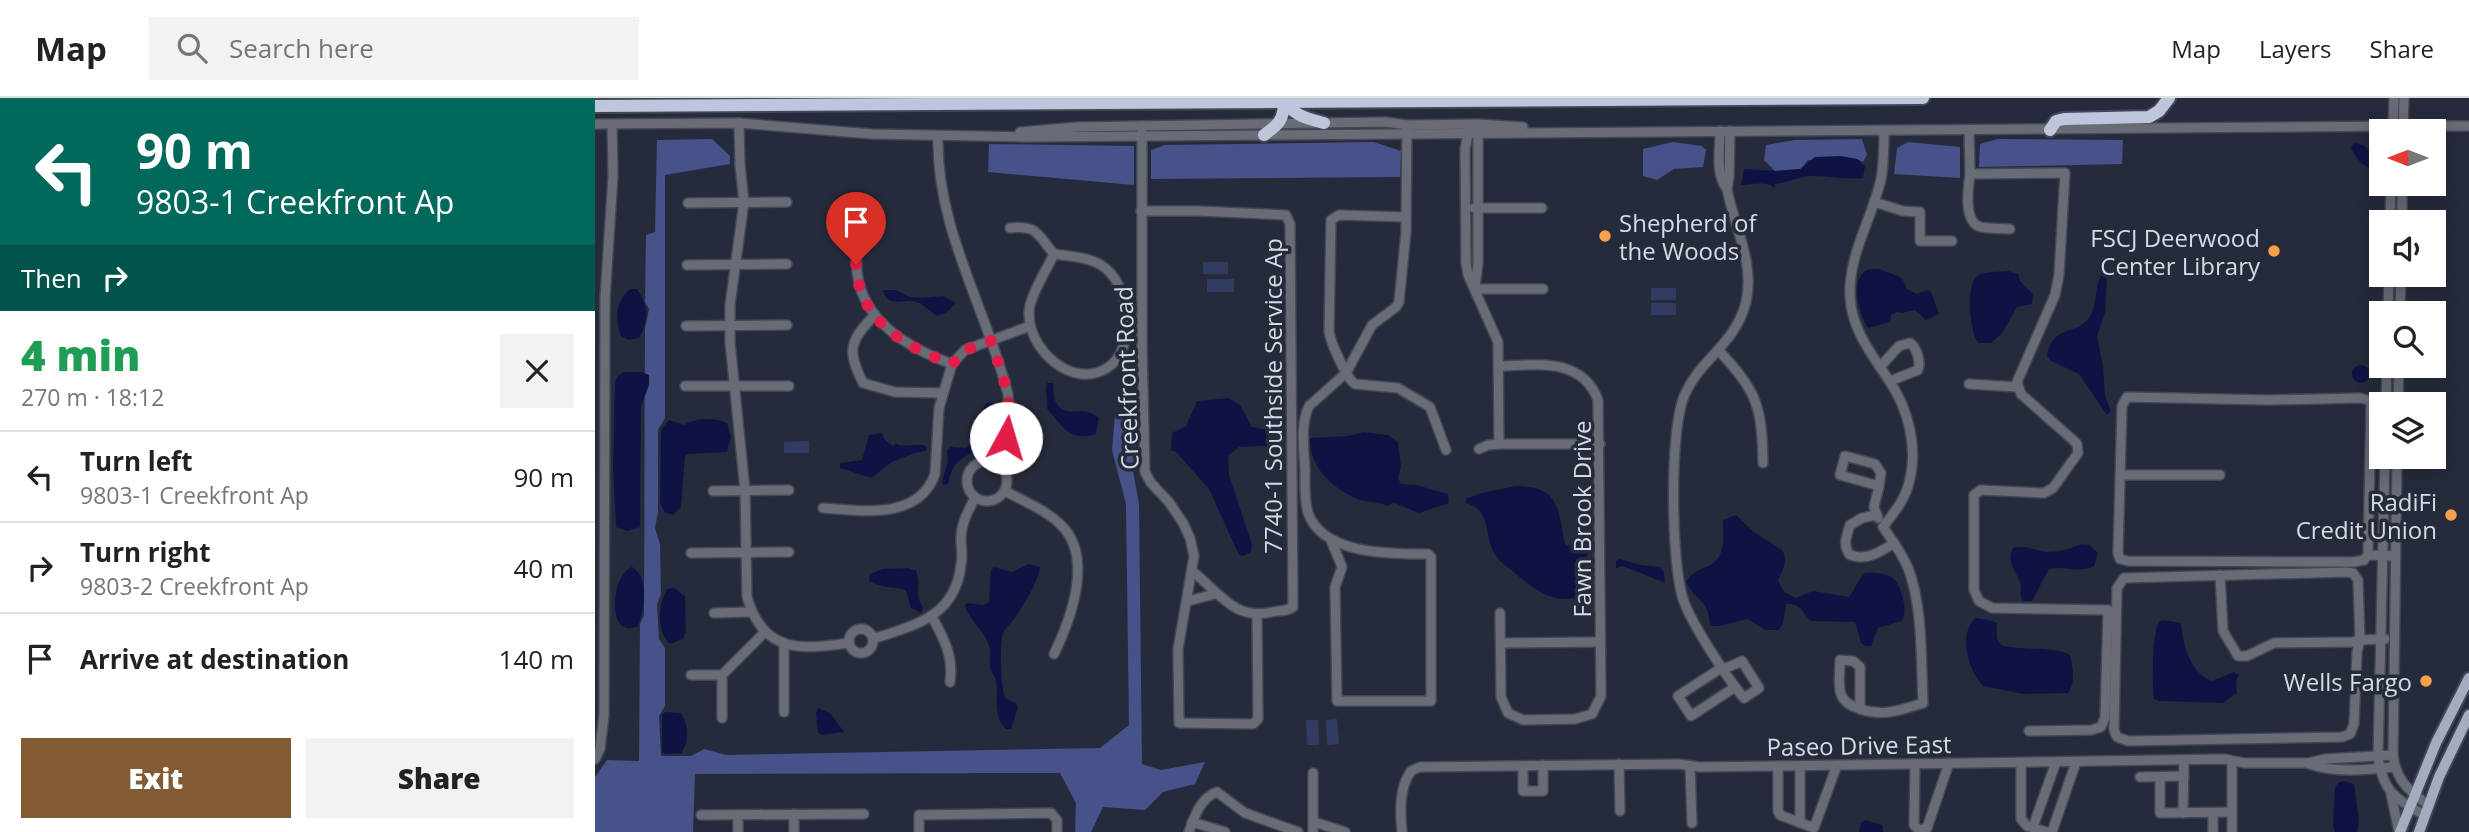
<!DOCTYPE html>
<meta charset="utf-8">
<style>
:root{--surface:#fff;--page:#f2f2f2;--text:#222;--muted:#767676;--line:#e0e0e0;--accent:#825b34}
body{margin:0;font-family:"Open Sans",sans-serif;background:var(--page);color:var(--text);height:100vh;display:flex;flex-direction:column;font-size:26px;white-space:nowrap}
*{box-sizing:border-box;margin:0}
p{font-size:23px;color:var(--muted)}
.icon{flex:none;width:38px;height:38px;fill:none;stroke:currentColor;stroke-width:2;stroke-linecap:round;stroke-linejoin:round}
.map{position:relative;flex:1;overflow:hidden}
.drawer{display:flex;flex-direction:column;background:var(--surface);width:595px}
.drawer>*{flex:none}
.guide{background:#00695c;color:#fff;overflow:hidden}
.needle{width:46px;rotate:270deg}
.fabs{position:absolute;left:1774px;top:21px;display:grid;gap:14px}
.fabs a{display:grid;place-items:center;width:77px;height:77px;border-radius:0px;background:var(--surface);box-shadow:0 4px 18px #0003;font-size:35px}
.pin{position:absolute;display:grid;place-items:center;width:60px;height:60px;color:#fff;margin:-72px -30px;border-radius:50% 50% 50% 0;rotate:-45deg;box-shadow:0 0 7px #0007}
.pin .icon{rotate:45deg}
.me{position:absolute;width:77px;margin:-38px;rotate:6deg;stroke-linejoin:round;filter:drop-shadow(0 0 5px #0008)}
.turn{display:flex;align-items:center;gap:24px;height:147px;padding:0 21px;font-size:32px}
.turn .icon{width:91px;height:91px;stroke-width:2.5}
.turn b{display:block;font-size:49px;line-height:60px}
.then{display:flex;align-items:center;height:66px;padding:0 21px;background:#0003;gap:14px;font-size:26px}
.round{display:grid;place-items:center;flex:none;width:74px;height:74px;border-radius:0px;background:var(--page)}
.summary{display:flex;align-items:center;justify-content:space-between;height:119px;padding:0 21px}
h1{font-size:42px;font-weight:800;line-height:52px;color:#1e9e55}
.button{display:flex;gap:14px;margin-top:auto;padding:14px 21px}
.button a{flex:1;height:80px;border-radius:0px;background:var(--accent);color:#fff;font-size:28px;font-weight:800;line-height:80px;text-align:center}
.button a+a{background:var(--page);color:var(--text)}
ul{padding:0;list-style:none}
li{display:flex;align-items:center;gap:21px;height:91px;padding:0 21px;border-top:2px solid var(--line)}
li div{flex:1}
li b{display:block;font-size:26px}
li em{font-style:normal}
header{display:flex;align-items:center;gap:42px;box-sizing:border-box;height:98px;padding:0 35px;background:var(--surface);border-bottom:2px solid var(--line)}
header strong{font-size:33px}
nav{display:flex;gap:38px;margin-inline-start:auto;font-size:24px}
.search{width:490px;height:63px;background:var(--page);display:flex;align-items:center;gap:18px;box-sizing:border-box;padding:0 24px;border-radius:0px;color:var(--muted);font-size:26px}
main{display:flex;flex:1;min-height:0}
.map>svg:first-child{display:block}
.green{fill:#323b62}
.forest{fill:#465289}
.water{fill:#0f1344}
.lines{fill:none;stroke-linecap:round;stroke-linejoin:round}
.minor-casing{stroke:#424757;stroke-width:12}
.major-casing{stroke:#424757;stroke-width:14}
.highway-casing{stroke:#424757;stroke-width:16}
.minor{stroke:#696c75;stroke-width:9}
.major{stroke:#a6acbf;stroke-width:10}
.highway{stroke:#bfc5dd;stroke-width:12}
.route{stroke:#e11d48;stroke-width:12;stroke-dasharray:0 21.6}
.poi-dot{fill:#f8a14a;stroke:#262b3c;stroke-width:2.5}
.labels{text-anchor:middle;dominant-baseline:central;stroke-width:7;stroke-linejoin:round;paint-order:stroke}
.poi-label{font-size:24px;fill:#d6dae6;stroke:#262b3c;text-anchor:end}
.street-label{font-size:24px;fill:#d6dae6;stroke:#262b3c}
</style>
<header>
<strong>Map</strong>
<div class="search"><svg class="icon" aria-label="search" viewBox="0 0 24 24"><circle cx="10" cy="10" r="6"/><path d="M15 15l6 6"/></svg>Search here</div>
<nav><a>Map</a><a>Layers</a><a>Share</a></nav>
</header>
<main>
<section class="drawer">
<div class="guide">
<div class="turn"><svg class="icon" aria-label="left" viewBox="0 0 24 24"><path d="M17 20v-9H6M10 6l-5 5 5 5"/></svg><div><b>90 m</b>9803-1 Creekfront Ap</div></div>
<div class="then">Then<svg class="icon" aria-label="right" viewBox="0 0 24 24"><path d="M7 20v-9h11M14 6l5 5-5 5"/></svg></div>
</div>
<div class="summary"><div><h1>4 min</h1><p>270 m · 18:12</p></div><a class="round"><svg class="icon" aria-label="close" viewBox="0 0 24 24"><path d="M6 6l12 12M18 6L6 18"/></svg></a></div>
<ul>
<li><svg class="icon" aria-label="left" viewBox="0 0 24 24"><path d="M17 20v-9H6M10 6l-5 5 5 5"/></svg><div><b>Turn left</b><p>9803-1 Creekfront Ap</p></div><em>90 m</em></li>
<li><svg class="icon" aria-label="right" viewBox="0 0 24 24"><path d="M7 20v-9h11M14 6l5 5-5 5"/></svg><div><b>Turn right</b><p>9803-2 Creekfront Ap</p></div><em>40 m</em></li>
<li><svg class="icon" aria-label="arrive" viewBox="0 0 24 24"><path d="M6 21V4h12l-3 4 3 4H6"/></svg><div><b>Arrive at destination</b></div><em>140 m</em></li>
</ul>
<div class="button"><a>Exit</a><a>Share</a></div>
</section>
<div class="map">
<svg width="1874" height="734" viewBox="0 0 1874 734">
<rect width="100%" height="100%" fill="#262b3c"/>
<g class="green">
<rect x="608" y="164" width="25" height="12"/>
<rect x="612" y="181" width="27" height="13"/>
<rect x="1056" y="190" width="25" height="12"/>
<rect x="1056" y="205" width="25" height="12"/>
<path d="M 214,343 L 214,355 L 189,355 L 189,344 Z"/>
<path d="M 742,621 L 744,646 L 732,647 L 731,622 Z"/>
<path d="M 711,622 L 723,622 L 724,647 L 712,647 Z"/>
</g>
<g class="forest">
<path d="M 117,41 L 135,58 L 135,66 L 70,77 L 70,320 L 63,332 L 63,414 L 60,430 L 65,446 L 66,496 L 62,506 L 64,541 L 70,550 L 70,608 L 64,618 L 66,658 L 96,658 L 109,651 L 131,657 L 505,650 L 534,627 L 531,406 L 517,352 L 520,316 L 534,315 L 541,349 L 538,373 L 544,406 L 547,666 L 566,672 L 610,664 L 600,686 L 568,694 L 550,712 L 508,709 L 496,734 L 480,734 L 481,705 L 465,675 L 100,676 L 98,734 L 0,734 L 0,679 L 12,662 L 44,663 L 45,526 L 49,517 L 50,231 L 54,211 L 50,204 L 51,137 L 60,134 L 62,42 Z"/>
<path d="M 1267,41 L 1272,57 L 1268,64 L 1262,61 L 1213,62 L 1206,71 L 1180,73 L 1169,62 L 1171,47 L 1200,42 Z"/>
<path d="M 1403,41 L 1528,42 L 1527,66 L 1384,69 L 1385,46 Z"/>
<path d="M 779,44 L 806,53 L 805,79 L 556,81 L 556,52 L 570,47 Z"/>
<path d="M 1078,44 L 1107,48 L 1111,52 L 1108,69 L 1079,71 L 1062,82 L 1048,78 L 1048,51 Z"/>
<path d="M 1313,44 L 1365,49 L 1365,80 L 1299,76 L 1302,50 Z"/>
<path d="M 394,46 L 539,48 L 539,87 L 393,74 Z"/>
</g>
<g class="water">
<path d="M 1759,45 C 1772,47 1778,53 1780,66 L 1777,71 C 1767,68 1761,60 1756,50 Z"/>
<path d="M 1246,58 L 1262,61 L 1270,68 L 1268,80 C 1252,82 1235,78 1219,78 C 1206,77 1193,85 1180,86 L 1179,90 C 1172,82 1156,87 1146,87 L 1149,71 L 1180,73 L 1205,71 L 1220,59 Z"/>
<path d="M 1284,171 L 1303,178 L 1308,182 L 1312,191 L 1322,196 L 1332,192 L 1336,194 L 1344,216 L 1331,222 L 1320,212 L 1307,215 L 1302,214 L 1296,217 L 1295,224 L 1273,230 C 1265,218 1256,186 1268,175 C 1272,170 1279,171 1284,171 Z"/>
<path d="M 1413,173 L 1423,176 L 1425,183 L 1438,196 L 1437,206 L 1422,209 L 1407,235 L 1396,245 L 1383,245 C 1375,233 1371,193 1380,180 C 1386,173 1405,174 1413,173 Z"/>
<path d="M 1506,177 L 1512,179 L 1510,215 L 1502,238 L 1508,268 L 1510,298 L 1516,313 L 1512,317 L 1484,276 L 1456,263 L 1452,258 C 1457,226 1481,238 1494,220 C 1503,208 1499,190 1506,177 Z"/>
<path d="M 36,191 L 42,191 C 54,209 54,222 44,240 L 34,242 L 26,238 C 19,222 21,201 36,191 Z"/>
<path d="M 288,192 L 301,192 L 315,199 L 326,200 L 348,198 L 361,205 L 352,214 L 342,218 C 335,214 330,207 322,204 C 308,200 292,211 288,192 Z"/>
<circle cx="1766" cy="276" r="9"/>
<path d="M 28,274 L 46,274 L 54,277 L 54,287 L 46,308 L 45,429 L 32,433 L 21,429 L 18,371 L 20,284 L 22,279 Z"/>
<path d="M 452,285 L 458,285 C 459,291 458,298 460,302 C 468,323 487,305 504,320 L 501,336 C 473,345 467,326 452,311 C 454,301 449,295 452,285 Z"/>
<path d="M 634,300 L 645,307 L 657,329 L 685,334 L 685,347 L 644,349 L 633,358 L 634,377 L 657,447 L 656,454 L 648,458 L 644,457 L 614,391 L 581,354 L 576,352 L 577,335 L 591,328 L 602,303 Z"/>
<path d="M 392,305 L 398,305 L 401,309 C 399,320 398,332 391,341 C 376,362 359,354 353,386 L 348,387 L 347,383 L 353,363 L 352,352 L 356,349 L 371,350 C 386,338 380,319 392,305 Z"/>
<path d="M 74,322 L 89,327 C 101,320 119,319 132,325 L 136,339 L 132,354 L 94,356 L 90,358 L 86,409 L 78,417 L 69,414 L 65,404 L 66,332 Z"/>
<path d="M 768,334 L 793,337 L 803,344 L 806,369 L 803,380 L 806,386 L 821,387 L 853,396 L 854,405 L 824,415 L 799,405 L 792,408 C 783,403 775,405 765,402 C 739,392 714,370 715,340 L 753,338 Z"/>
<path d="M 287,335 C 289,341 293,346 299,348 L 300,345 C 310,352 322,343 332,349 L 331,353 L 320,355 L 297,364 L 276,380 L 245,370 L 245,365 L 267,362 L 274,337 Z"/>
<path d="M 921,388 C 950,389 960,395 966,424 C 968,432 967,439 971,447 L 996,448 C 989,463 990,464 994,480 L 987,499 C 956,506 942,493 921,476 C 915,470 905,465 901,458 C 888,440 898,412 871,405 L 871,401 L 886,395 Z"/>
<path d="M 1141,417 L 1159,434 L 1187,452 C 1194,463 1187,472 1183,483 L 1189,494 L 1201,500 L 1218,493 L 1254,499 C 1260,491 1263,481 1270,475 C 1279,474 1291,475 1298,480 C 1307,489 1313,512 1307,523 L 1283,530 L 1276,548 L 1270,548 L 1266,545 L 1260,524 L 1216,523 C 1207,515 1207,505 1191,506 L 1188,526 L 1183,532 L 1171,532 L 1152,521 L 1125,528 L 1115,528 C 1115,503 1100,502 1091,484 C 1104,464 1121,474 1127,451 C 1130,441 1127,432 1128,422 Z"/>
<path d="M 1487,446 L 1494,447 L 1503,455 L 1499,468 C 1485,476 1469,467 1454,471 L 1437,503 L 1428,503 C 1423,495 1428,493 1425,485 C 1421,472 1411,465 1418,450 C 1432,446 1439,453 1452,454 C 1465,454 1475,451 1487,446 Z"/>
<path d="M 1025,461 L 1045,467 L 1065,469 L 1069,474 L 1070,485 L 1028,468 L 1021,470 L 1021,463 Z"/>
<path d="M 434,466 L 445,469 C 444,482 427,511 418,522 C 415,527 410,530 408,535 C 405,544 405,594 411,600 C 412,602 419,604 421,605 L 423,610 L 416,631 L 411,631 C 397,618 404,599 401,583 C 400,577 395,574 395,568 C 394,562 396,557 395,551 C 391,533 375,524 370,508 L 372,505 L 388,507 L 394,504 L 396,472 L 399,469 L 417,474 Z"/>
<path d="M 37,469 C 55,478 49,513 43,528 C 11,543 15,477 37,469 Z"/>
<path d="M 313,470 L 321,473 C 327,488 318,495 328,509 L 327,515 L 316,510 C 314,505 313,495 310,492 C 308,490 285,490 274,483 L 275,476 L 288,471 Z"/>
<path d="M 79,490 L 90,498 L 91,534 L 88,541 L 75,546 C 61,533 63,506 72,491 Z"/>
<path d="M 1381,520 L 1394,522 L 1402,525 L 1402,540 L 1406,547 C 1426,553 1461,548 1475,557 C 1478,569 1481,584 1473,595 L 1428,596 L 1388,588 C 1373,572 1362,536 1381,520 Z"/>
<path d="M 1568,522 L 1586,525 C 1588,547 1595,575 1617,583 L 1639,574 L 1644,577 L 1641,583 L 1642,595 L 1628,605 L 1564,603 L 1559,601 C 1557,587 1557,533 1564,524 Z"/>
<path d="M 223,610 L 235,615 L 249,634 L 227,637 L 223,635 L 221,615 Z"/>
<path d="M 70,614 L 86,615 C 93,626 95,645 86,655 L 69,656 L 67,653 L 67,617 Z"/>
<path d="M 1748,683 L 1759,686 L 1764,723 L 1762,734 L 1740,734 L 1738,728 L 1740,690 L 1743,685 Z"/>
<path d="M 1271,722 L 1287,727 L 1288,734 L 1264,734 L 1266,725 Z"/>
</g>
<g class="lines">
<g class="minor-casing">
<g id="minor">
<path d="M 144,25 L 145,67 L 149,104 L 135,207 L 135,244 L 150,392 L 152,499 C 168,555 205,552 253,545"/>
<path d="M 0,26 L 144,25 L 277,36 L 431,39 L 1808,28"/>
<path d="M 547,28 L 547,249 L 550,374 L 556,385 L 574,404 L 588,425 L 595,440 L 599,458 L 583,551 L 584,625 L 658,626 L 663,621 L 662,517"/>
<path d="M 874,31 L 870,51 L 871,165 L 873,177 L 903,244 L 904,346"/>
<path d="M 1374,32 L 1375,76 L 1470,75 L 1464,177 L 1460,197 L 1422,284 L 1426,296 L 1478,342 L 1482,346 L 1483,355 L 1458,390 L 1449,395 L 1386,392 L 1379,397 L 1379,492 L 1384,503 L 1397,510 L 1513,512 L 1510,620 L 1506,629 L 1496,632 L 1434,633"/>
<path d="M 1808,32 L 1809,0"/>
<path d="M 1125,33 C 1125,52 1120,76 1132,91"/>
<path d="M 1135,33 L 1134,79 L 1132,91 C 1139,128 1160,165 1151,204 C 1140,247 1106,260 1090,296 C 1074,330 1076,464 1088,501 C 1096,525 1132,580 1149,600 L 1164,590 L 1147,563 C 1139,567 1132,570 1123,572 L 1083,598 L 1096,618 L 1140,589"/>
<path d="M 1798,33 L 1799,0"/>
<path d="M 1809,33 L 1821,28 L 1874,28"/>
<path d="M 425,34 L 482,29 L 790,24 L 812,27 L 883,26 L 928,29"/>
<path d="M 343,39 C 341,130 391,210 413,296 L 414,327 L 401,364"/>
<path d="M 1375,76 C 1373,90 1368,125 1386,129 C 1395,131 1406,130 1415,131"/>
<path d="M 1279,104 L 1308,113 L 1325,114 L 1325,143 L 1357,143"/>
<path d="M 93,105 L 192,104"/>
<path d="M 879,110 L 947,110"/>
<path d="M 546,113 L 603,113 L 691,117 L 695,126 L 698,509 C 691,514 685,512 677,514 C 639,523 624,494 597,473"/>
<path d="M 271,116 C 241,196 285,240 357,266"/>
<path d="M 811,119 L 744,117 L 736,122 L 734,233 C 735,243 751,280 760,286 L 803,290 L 835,309 L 851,352"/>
<path d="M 1795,124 L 1796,86"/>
<path d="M 1807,124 L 1807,86"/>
<path d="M 415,130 C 443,127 442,136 459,156"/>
<path d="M 459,156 C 474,158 493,159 506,167 C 536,185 543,251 512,270 C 477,292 433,251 434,215 C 434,199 452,171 459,156 Z"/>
<path d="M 92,167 L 192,166"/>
<path d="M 880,189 L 883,165 L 883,32"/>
<path d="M 880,191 L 948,191"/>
<path d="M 1793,215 L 1794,177"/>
<path d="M 1805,215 L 1806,177"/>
<path d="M 279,218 C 254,243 252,253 268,285 L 300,294 L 347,295"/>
<path d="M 91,228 L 192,227"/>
<path d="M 1124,253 C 1163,293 1167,311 1168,365"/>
<path d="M 904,268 C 941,267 987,259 1003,302 L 1006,598 L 997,616 L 980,621 L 928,622 L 913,615 L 906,599 L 905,515"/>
<path d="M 1285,269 L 1304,248 L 1315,245 C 1322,250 1326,264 1323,272 L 1295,283"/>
<path d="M 1374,286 L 1422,289"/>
<path d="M 90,288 L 194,288"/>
<path d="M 1787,306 L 1765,300 L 1674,302 L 1532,299 L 1527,308 L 1523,455 L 1525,461 L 1533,463 L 1758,464 L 1769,462 L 1773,457 L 1800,458"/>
<path d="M 1791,306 L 1792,268"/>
<path d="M 1803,306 L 1804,268"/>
<path d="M 884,351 L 893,347 L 904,346 L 1005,346"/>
<path d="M 1250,358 L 1280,366 L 1286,375 L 1284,388 L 1245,377 Z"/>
<path d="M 1790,359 L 1783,659 C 1788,694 1800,700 1829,717"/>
<path d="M 1802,359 L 1798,657 C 1801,682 1813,692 1833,707"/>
<circle cx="392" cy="383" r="20"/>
<path d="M 1526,377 L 1625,377"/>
<path d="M 118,393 L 194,392"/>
<path d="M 410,393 C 428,403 451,412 466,427 C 499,459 476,521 459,556"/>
<path d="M 228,410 C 267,413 324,422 340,376 L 344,310 L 357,266 L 370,252 L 435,228"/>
<path d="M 1281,417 L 1267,420 L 1255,427 C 1252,438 1247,447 1255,457 C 1272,463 1285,454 1299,445"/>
<path d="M 1283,420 L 1279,409 L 1284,388"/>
<path d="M 736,442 L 747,469 L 740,489 L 742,603 L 836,603 L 836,459 L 833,456 C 796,456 728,457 713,415 C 709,401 710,386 710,372 C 709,351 705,327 714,308 L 751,275 L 777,227 L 801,209 L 804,204 L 811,134 L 812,27"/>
<path d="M 96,455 L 194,454"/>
<path d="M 1773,457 L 1776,303"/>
<path d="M 1752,474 L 1758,475 L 1763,482 L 1765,542 L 1762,554 L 1759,626 L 1755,636 L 1747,639 L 1533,643 L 1522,639 L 1519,632 L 1522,490 L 1529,480 Z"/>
<path d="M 1625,477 L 1628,533 L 1643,558 L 1652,558 L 1679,545 L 1757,544 L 1765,542 L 1790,541"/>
<path d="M 593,503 L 620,496"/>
<path d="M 119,515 L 156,514"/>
<path d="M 337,519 C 349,540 359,560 355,584"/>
<circle cx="266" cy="543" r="12"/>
<path d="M 278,541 C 320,527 360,519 366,467 C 368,457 366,449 366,440 C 366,425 374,412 380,399"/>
<path d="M 906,545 L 1005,544"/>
<path d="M 189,546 L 189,614"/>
<path d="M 1245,562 L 1258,563 L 1265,569 L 1265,611 C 1238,603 1245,586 1245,562 Z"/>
<path d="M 96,577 L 127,577"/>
<path d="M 127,577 L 170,534"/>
<path d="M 1265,611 C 1288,619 1306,612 1328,605 C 1326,565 1328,507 1313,470 C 1307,455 1297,442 1288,429 C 1298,416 1309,403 1313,388 C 1324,352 1314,311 1293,281 C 1276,255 1257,232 1255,199 C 1253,157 1277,121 1286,81 C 1289,65 1289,48 1289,33"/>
<path d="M 127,620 L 127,577"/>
<path d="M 0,661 L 5,651 L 9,617 L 10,201 L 18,78 L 17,26"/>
<path d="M 1426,665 L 1426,721 L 1432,728 L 1452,734"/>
<path d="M 1024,666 L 1025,713"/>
<path d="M 1320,666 L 1319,727 L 1324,732 L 1332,730 L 1354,665"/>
<path d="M 1714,666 C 1740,675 1772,672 1799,669"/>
<path d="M 928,668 L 928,693 L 948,693 L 948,667"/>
<path d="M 1095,668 L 1097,725"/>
<path d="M 1183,668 L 1183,713 L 1185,717 L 1219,730 L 1242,667"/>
<path d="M 1545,679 L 1589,678"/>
<path d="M 1565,679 L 1565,715 L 1637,714"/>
<path d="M 1796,696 L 1804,734"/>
<path d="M 1588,715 L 1589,662"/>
<path d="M 199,716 L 199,734"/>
<path d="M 106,717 L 269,716"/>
<path d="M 143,717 L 143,734"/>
<path d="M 597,724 L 630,734"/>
<path d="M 719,724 L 750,734"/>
<path d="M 1205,725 L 1205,668"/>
<path d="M 1438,729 L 1461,664"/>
<path d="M 324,734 L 324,717 L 456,715 L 462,722 L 462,734"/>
<path d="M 594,734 C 599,719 606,699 622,694 L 650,715 L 703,734"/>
<path d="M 718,734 L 718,675"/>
<path d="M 807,734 C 805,714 804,690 816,673 L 825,669 L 1084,666 L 1104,669 L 1183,668 L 1630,661 L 1649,665 L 1713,665 L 1730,661 L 1798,657"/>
<path d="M 1457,734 L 1481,664"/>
<path d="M 1618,734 L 1618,715"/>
<path d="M 1637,734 L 1637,663"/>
</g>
</g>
<g class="major-casing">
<g id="major">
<path d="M 1805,734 L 1841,645 L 1874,580"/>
<path d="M 1824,734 L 1844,679 L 1874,617"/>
</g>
</g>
<g class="highway-casing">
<g id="highway">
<path d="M 688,0 C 698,18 711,20 729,25"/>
<path d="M 0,8 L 1328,0"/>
<path d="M 1455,32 L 1461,23 L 1469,21 L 1554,19 L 1564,13 L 1574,0"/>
<path d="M 669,37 C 683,27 689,22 689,4"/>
</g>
</g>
<use href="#minor" class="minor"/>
<use href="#major" class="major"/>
<use href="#highway" class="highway"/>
</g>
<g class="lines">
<path class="route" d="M 261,166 C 263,222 310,249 357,266 L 370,252 L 396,243 C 407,276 420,305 411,340"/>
</g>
<g class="poi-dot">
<circle cx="1010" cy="138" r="7"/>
<circle cx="1679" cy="153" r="7"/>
<circle cx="1856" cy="417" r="7"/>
<circle cx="1831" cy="583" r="7"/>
</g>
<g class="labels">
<g class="poi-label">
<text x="1024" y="124" text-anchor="start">Shepherd of<tspan x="1024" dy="28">the Woods</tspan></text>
<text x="1665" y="139">FSCJ Deerwood<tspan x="1665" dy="28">Center Library</tspan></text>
<text x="1842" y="403">RadiFi<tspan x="1842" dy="28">Credit Union</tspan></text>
<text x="1817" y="583">Wells Fargo</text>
</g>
<g class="street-label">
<text transform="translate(531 280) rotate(-92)">Creekfront Road</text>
<text transform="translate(677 298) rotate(-90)">7740-1 Southside Service Ap</text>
<text transform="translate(986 421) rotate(-90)">Fawn Brook Drive</text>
<text transform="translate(1264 647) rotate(-1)">Paseo Drive East</text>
</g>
</g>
</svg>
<div class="fabs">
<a><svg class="needle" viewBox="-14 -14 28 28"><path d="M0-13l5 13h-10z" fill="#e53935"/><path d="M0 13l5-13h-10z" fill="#767676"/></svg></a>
<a><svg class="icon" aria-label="sound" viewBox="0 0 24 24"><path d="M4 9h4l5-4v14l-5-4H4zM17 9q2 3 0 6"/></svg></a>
<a><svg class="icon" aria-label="search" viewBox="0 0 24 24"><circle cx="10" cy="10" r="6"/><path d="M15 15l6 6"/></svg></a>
<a><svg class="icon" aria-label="layers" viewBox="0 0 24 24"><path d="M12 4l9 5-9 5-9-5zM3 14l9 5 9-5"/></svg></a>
</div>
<div class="pin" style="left:261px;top:166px;background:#d93025"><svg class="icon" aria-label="arrive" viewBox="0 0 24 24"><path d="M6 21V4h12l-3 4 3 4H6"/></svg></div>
<svg class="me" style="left:411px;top:340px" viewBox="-20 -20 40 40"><circle r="19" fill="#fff"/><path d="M0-13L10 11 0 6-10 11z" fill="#e11d48"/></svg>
</div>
</main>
